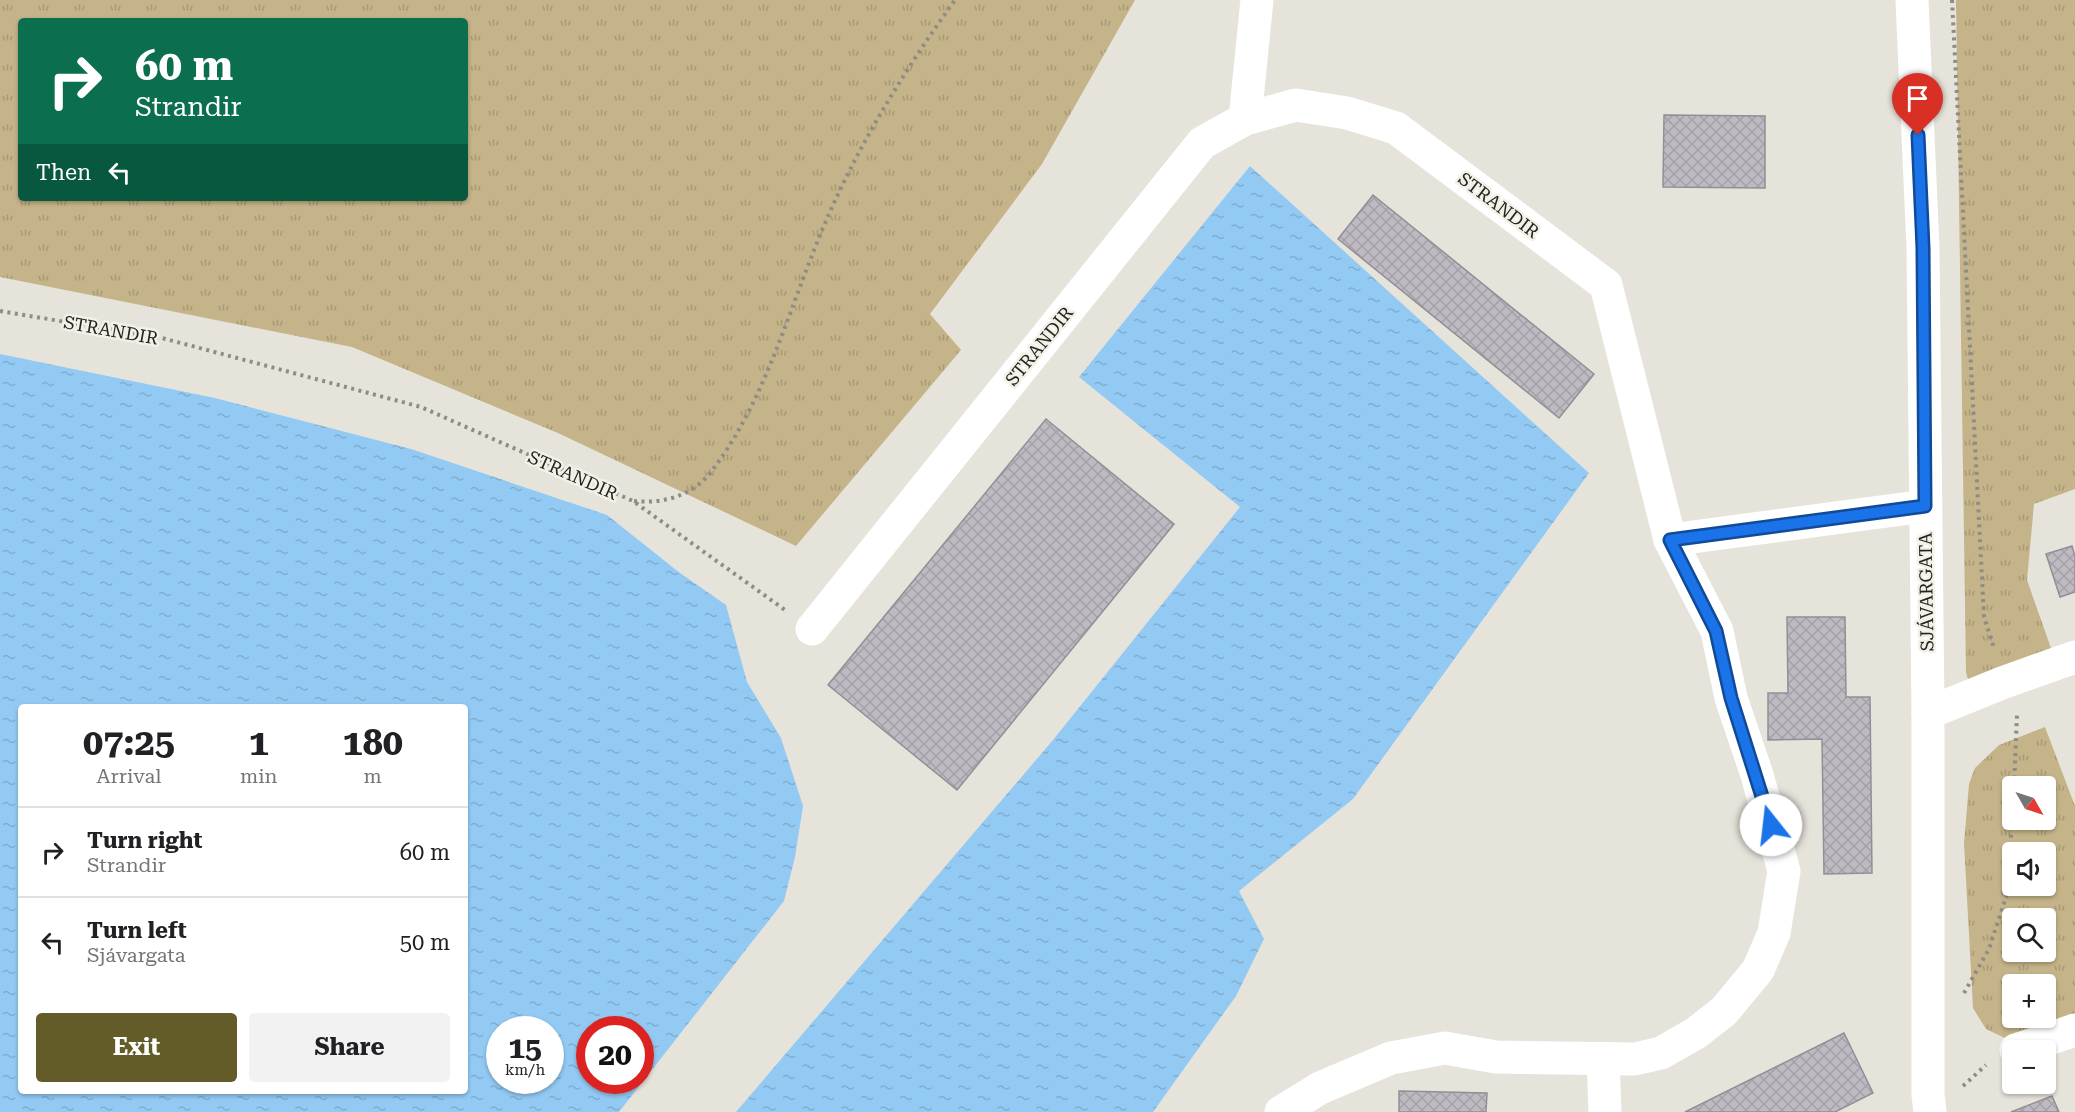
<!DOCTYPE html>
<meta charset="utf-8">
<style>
:root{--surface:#fff;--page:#f2f2f2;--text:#202124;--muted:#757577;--line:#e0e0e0;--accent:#635c28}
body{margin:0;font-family:"Roboto Serif",serif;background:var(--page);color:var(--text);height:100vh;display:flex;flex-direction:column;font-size:22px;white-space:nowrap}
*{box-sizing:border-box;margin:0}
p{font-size:20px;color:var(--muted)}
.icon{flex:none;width:33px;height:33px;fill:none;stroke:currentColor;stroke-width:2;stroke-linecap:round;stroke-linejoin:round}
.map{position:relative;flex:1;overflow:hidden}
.sheet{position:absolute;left:18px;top:704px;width:450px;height:390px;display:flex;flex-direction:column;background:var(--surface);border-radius:6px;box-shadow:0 2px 4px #0004}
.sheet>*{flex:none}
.banner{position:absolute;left:18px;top:18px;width:450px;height:183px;border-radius:6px;box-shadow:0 2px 4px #0004;background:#0b6e4f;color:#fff;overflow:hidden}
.needle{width:39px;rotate:129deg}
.tools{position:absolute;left:2002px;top:776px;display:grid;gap:12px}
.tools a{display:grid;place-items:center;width:54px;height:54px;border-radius:6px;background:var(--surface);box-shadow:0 2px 4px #0004;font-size:30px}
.speed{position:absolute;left:486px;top:1016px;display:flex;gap:12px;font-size:30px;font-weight:700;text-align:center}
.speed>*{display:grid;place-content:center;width:78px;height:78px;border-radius:50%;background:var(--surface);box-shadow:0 2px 4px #0004;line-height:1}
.speed small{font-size:15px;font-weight:400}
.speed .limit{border:9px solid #d22;background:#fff;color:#111}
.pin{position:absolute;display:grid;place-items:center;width:51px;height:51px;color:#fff;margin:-62px -26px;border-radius:50% 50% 50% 0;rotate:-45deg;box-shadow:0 0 6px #0007}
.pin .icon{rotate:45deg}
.me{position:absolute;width:66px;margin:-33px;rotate:344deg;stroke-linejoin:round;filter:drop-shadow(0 0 4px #0008)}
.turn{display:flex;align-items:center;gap:21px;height:126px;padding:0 18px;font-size:27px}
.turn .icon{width:78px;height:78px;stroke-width:2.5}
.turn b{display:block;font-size:42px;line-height:51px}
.then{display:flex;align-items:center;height:57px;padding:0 18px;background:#0003;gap:12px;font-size:22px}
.eta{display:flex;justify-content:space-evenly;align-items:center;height:102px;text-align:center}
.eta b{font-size:36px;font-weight:700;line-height:42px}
.primary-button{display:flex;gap:12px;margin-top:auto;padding:12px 18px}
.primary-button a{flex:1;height:69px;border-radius:6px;background:var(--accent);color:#fff;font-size:24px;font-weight:700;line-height:69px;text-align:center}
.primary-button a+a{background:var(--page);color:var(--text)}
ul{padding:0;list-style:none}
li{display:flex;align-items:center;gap:18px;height:90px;padding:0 18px;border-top:2px solid var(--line)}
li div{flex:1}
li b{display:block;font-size:22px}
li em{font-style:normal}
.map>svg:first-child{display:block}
.grass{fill:url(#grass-tufts);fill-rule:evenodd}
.water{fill:url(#water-ripples);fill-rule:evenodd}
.building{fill:url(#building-cross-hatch);stroke:#938e95;stroke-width:1.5}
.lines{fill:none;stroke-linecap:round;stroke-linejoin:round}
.path{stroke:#8e8c85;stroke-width:4;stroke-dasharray:3 4.5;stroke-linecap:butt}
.minor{stroke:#fff;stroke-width:33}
.route-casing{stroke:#114b97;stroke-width:15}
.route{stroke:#1a73e8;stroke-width:10}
.labels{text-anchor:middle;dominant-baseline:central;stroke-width:5;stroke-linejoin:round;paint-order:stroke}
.street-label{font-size:18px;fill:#24231f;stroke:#f3f0e7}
</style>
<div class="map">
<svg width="2075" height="1112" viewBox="0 0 2075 1112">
<defs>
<pattern id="grass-tufts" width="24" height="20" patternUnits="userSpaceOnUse" patternTransform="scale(1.5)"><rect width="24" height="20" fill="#c5b489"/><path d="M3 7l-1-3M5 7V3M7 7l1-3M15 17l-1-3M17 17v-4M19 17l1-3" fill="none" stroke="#a99a76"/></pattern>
<pattern id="water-ripples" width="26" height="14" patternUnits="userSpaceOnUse" patternTransform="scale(1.5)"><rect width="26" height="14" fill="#93caf3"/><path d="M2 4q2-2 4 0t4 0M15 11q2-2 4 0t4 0" fill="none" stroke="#7fadd0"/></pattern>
<pattern id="building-cross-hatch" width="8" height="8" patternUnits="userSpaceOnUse" patternTransform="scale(1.5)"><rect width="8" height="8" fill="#bfbac2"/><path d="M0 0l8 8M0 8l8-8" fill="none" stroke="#a4a0a6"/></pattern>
</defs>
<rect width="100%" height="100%" fill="#e6e3da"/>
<g class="grass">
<path d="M 0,0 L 1135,0 L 1042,164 L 930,314 L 961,350 L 796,546 L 558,433 L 352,347 L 0,277 ZM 21,21 L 465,21 L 465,198 L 21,198 Z"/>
<path d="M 1956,0 L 2075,0 L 2075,489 L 2034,504 L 2027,580 L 2053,654 L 1971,691 L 1966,672 Z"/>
<path d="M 2045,727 L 2075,806 L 2075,1021 L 2009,1040 L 1986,1029 L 1973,1008 L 1964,843 L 1969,784 L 1975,768 L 1999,745 ZM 2013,786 L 2046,786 L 2046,819 L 2013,819 ZM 2013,852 L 2046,852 L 2046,885 L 2013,885 ZM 2013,918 L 2046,918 L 2046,951 L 2013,951 ZM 2013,984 L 2046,984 L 2046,1017 L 2013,1017 Z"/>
</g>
<g class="water">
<path d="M 1250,166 L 1589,473 L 1353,799 L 1239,891 L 1264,939 L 1236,996 L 1153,1112 L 736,1112 L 1053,740 L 1240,507 L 1079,377 Z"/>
<path d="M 0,354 L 215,398 L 411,449 L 607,515 L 680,573 L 726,605 L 747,682 L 781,738 L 803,806 L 795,857 L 784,901 L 619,1112 L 0,1112 ZM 21,706 L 465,706 L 465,1090 L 21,1090 ZM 500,1029 L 550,1029 L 550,1080 L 500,1080 ZM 590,1029 L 640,1029 L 640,1080 L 590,1080 Z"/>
</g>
<g class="building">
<path d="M 1664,115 L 1765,116 L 1765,188 L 1663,187 Z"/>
<path d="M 1373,195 L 1594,374 L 1559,418 L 1338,239 Z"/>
<path d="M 1046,419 L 1174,524 L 957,790 L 828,685 Z"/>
<path d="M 2072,546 L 2075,556 L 2075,592 L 2060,597 L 2046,554 Z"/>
<path d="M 1787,617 L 1845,617 L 1846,697 L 1870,697 L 1872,873 L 1824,874 L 1822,739 L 1768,740 L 1768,693 L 1788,693 Z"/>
<path d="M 1844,1033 L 1873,1093 L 1835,1112 L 1685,1112 Z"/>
<path d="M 1399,1091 L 1487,1093 L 1486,1112 L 1399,1112 Z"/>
<path d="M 2052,1096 L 2059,1112 L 2011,1112 Z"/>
</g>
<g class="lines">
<g class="path">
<path d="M 1952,0 L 1984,617 L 1994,648"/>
<path d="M 0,311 L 162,338 L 421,407 L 633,501 L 785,610"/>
<path d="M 634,501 C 663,504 692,496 711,472 C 766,400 788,311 823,228 C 857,147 904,71 955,0"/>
<path d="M 2014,786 L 2017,715"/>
<path d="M 1964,993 L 1989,949 L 2008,891 L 2013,796"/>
<path d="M 1963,1086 L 1986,1065"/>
</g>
<g class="minor">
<path d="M 1912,0 L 1923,248 L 1928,713 L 1928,1095 L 1930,1112"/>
<path d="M 1245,119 L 1257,0"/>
<path d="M 812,629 L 1202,143 L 1245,119 L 1296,105 L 1347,113 L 1396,128 L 1606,285 L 1670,540 L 1925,506"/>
<path d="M 1928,713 L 2002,683 L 2075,657"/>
<path d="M 2016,1050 L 2075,1030"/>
<path d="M 1603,1059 L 1605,1112"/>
<path d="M 1281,1112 L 1320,1088 L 1391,1058 L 1445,1048 L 1496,1057 L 1635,1059 L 1661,1053 L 1696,1033 L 1724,1011 L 1758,970 L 1774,933 L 1784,871 L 1757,775 L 1731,698 L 1717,631 L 1670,540"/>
</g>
</g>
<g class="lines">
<g class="route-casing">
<path id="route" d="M 1771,825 L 1731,698 L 1716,631 L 1670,540 L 1925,506 L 1923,248 L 1918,135"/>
</g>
<use href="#route" class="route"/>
</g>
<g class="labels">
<g class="street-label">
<text transform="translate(1499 205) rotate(37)">STRANDIR</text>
<text transform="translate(111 330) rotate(10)">STRANDIR</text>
<text transform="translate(1039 346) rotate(-51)">STRANDIR</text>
<text transform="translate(573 475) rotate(24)">STRANDIR</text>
<text transform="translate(1926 592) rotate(-91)">SJÁVARGATA</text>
</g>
</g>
</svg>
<div class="tools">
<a><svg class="needle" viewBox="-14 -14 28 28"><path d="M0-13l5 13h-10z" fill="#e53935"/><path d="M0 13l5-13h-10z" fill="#757577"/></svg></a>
<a><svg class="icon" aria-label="sound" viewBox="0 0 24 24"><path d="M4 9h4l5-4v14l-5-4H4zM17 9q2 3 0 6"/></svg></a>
<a><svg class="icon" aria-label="search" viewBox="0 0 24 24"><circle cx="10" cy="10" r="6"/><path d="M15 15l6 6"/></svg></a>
<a>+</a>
<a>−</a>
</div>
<div class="speed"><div>15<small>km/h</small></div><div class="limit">20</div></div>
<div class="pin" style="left:1918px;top:135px;background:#d93025"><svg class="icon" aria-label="arrive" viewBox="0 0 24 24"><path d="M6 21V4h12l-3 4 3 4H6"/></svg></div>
<svg class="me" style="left:1771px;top:825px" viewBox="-20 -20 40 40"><circle r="19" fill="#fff"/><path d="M0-13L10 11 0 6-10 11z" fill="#1a73e8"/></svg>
<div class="banner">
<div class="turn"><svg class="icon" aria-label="right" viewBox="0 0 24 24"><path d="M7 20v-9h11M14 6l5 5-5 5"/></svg><div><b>60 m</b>Strandir</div></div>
<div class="then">Then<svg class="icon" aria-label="left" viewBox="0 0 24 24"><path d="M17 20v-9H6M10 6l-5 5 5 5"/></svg></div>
</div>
<section class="sheet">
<div class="eta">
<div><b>07:25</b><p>Arrival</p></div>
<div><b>1</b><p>min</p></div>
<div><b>180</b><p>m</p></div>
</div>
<ul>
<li><svg class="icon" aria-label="right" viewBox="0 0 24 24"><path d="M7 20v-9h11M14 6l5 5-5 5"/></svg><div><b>Turn right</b><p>Strandir</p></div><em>60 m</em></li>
<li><svg class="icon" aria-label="left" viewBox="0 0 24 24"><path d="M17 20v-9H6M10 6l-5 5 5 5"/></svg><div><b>Turn left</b><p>Sjávargata</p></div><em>50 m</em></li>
</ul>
<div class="primary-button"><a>Exit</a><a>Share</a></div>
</section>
</div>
